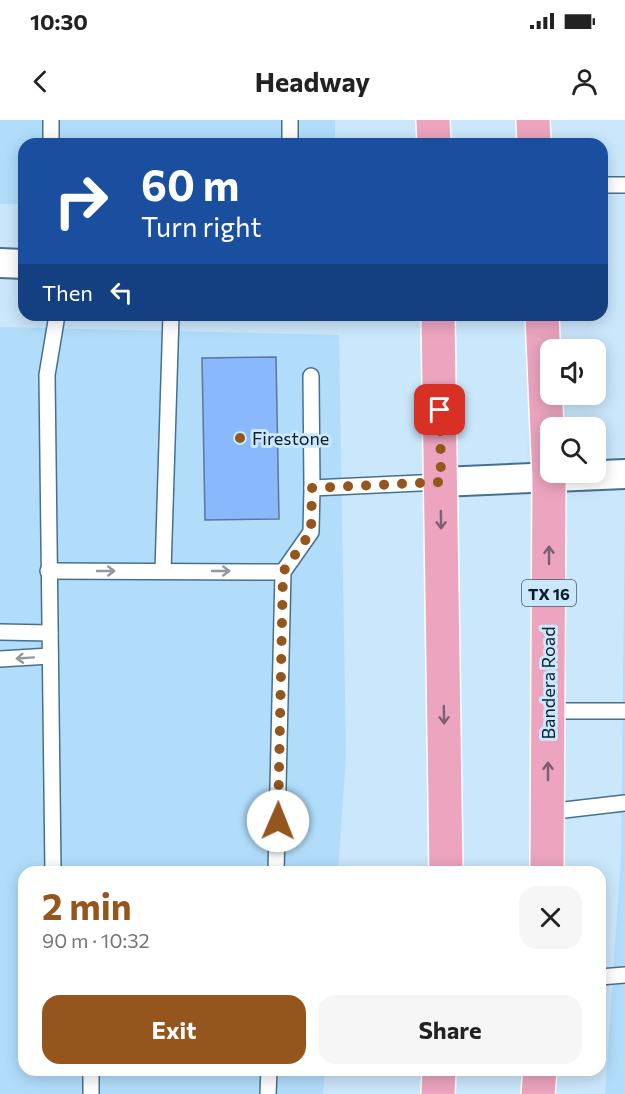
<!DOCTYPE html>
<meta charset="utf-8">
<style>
:root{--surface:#fff;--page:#f6f6f6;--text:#222;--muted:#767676;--accent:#95561d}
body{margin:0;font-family:Commissioner,sans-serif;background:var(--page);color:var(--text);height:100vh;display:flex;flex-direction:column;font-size:22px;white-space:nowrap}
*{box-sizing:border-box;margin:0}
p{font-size:20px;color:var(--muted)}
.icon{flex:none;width:33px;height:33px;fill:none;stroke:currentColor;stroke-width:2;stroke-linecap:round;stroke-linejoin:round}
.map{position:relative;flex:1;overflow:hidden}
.panel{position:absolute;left:18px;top:746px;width:588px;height:210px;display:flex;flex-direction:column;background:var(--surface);border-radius:18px;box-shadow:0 3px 15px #0003}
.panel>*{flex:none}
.banner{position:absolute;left:18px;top:18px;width:590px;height:183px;border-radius:18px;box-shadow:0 3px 15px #0003;background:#1a4fa0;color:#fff;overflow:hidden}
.fabs{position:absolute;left:540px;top:219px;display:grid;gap:12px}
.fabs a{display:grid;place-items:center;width:66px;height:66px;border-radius:12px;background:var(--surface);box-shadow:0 3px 15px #0003;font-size:30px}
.pin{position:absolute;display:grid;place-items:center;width:51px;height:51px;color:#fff;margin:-26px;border-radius:12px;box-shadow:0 3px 9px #0006}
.me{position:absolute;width:66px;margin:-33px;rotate:1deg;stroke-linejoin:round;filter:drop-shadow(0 0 4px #0008)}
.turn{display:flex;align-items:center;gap:21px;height:126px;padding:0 24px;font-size:27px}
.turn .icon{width:78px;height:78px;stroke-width:2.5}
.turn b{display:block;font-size:42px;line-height:51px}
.then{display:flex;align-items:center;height:57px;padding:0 24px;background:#0003;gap:12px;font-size:22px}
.round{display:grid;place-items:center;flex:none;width:63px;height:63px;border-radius:18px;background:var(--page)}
.head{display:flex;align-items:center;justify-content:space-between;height:102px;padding:0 24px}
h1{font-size:36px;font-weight:700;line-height:45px;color:var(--accent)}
.cta{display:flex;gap:12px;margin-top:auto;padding:12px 24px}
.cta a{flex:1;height:69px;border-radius:18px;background:var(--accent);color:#fff;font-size:24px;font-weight:700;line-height:69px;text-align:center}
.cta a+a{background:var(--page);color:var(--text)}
.status{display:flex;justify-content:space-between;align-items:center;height:42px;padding:0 30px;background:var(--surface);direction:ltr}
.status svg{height:16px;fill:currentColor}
header{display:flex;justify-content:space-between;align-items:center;height:78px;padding:0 24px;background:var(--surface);font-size:27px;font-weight:700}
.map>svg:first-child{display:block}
.built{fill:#b1ddfb}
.building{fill:#8ab8fd;stroke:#5c759c;stroke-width:1.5}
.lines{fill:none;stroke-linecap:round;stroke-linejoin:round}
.service-casing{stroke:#45718f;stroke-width:18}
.minor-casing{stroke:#45718f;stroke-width:32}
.primary-casing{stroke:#fff;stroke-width:36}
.service{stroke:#fff;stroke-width:15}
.minor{stroke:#fff;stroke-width:28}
.primary{stroke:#eca4bf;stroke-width:33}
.oneway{stroke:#7b6074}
.oneway2{stroke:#91999f}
.route{stroke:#95561d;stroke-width:10;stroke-dasharray:0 18}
.poi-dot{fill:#95561d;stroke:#cbe7fb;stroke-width:2}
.labels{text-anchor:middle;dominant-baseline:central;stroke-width:6;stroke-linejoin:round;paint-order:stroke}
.shield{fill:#cbe7fb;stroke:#445a68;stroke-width:1.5}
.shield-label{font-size:16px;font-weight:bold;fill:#0a1d29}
.poi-label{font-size:18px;fill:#0a1d29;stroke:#cbe7fb;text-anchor:start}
.street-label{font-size:18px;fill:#0a1d29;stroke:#cbe7fb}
</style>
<div class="status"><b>10:30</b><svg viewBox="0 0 49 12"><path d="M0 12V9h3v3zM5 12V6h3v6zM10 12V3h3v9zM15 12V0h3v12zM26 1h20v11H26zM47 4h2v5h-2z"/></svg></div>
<header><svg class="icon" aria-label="back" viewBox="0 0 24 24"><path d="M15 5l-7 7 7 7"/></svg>Headway<svg class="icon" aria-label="person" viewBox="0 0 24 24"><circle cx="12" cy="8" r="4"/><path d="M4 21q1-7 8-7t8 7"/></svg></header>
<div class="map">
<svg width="625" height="974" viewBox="0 0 625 974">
<rect width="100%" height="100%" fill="#cbe7fb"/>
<g class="built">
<path d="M 0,0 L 335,0 L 335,24 L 24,24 L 24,84 L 0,84 Z"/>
<path d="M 0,207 L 339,215 L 346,636 L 338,751 L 24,752 L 24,950 L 325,950 L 323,974 L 0,974 Z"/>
<path d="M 625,396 L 625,974 L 605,974 L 621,737 Z"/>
</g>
<path class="building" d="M 276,237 L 279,399 L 205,400 L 202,238 Z"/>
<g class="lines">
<g class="service-casing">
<g id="service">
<path d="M 51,0 L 51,24"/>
<path d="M 290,0 L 290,24"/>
<path d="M 602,65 L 625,65"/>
<path d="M 311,256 L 312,368"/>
<path d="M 48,451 L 283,452"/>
<path d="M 163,451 L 171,195"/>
<path d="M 0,512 L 50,513"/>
<path d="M 0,539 L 50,536"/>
<path d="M 548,591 L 625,591"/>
<path d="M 547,692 L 625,683"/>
<path d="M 53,752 L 47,255 L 57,195"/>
<path d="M 276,752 L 283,452 L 311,412 L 312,368 L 441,362"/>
<path d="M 600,857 L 625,855"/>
<path d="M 91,974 L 91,950"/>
<path d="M 268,974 L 269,950"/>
</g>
</g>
<g class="minor-casing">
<g id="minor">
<path d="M 0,143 L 24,144"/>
<path d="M 441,362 L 625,354"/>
</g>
</g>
<g class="primary-casing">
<g id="primary">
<path d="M 433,0 L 434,24"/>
<path d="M 533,0 L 534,24"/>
<path d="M 438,195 L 446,752"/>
<path d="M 542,195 L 549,357 L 547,752"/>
<path d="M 438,974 L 439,950"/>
<path d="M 538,974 L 540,950"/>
</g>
</g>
<use href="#service" class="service"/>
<use href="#minor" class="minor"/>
<use href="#primary" class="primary"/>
</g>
<defs><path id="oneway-shaft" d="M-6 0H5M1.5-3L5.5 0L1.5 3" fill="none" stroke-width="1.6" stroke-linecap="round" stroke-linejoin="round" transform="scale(1.5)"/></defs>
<g class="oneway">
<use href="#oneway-shaft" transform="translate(441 400) rotate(89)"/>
<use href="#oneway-shaft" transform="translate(549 435) rotate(-90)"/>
<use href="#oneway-shaft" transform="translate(444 595) rotate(89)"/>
<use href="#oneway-shaft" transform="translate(548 651) rotate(-90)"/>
</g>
<g class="oneway2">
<use href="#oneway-shaft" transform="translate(106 451)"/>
<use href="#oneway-shaft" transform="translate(221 451)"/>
<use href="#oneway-shaft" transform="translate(25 538) rotate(176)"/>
</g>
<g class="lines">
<path class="route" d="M 278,701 L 283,452 L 311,412 L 312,368 L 441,362 L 440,290"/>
</g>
<circle class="poi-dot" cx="240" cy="318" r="6"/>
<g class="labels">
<rect class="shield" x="522" y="460" width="54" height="26" rx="4.5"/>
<g class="shield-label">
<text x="549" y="473">TX 16</text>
</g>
<g class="poi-label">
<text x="252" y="318">Firestone</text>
</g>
<g class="street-label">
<text transform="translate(548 563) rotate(-90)">Bandera Road</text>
</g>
</g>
</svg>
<div class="fabs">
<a><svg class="icon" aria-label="sound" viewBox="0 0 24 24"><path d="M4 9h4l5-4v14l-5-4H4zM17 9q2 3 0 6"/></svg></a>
<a><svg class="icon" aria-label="search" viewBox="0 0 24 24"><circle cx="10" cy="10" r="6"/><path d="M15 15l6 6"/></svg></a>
</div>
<div class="pin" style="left:440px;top:290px;background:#d93025"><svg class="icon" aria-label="arrive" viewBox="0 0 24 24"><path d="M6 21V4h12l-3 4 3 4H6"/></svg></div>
<svg class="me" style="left:278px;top:701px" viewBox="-20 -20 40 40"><circle r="19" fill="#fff"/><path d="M0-13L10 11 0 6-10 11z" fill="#95561d"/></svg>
<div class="banner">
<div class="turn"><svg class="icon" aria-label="right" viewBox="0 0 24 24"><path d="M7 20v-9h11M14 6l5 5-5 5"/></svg><div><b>60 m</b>Turn right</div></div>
<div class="then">Then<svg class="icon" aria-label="left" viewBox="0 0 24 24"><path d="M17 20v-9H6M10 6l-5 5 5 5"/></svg></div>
</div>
<section class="panel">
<div class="head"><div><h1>2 min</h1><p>90 m · 10:32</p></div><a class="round"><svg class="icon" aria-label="close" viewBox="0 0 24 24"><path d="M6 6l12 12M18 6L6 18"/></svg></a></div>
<div class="cta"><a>Exit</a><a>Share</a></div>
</section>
</div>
